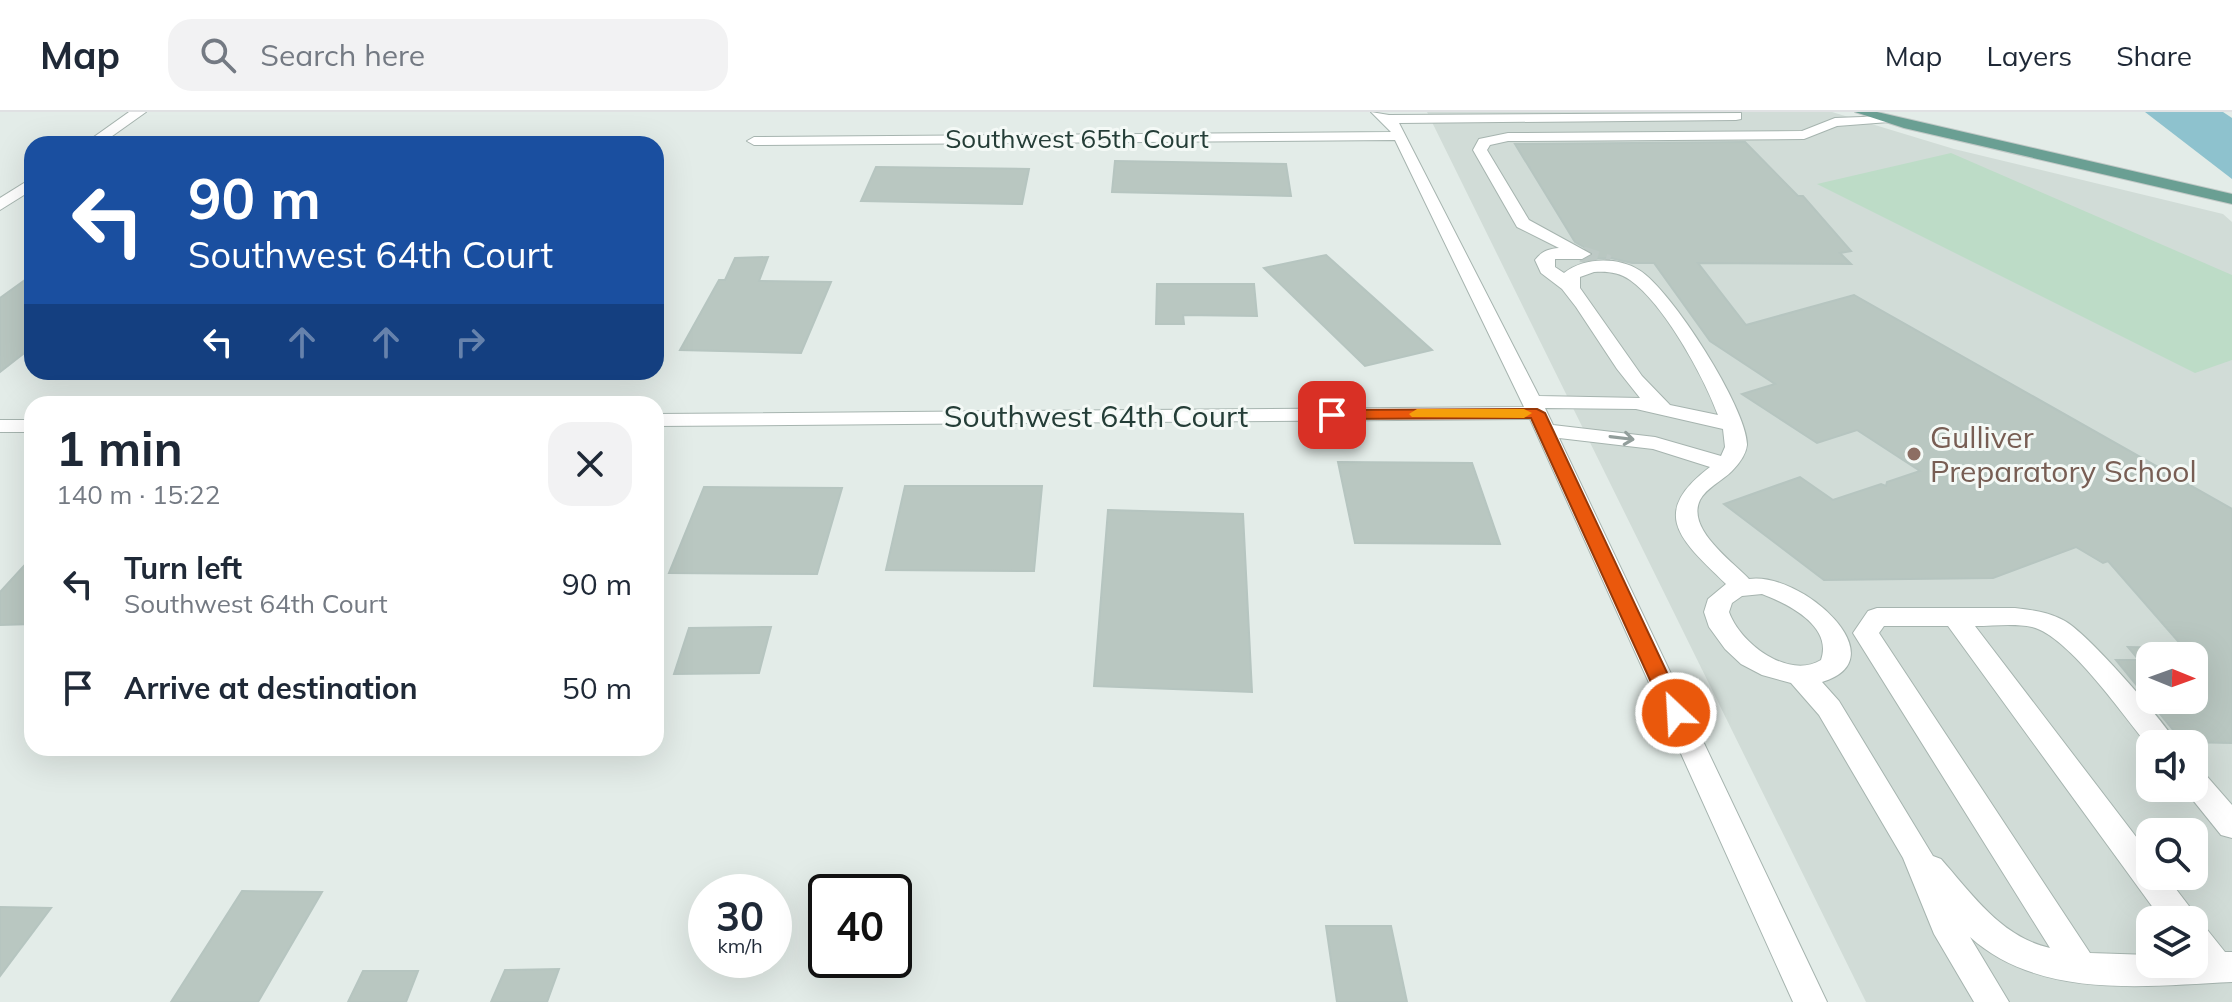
<!DOCTYPE html>
<meta charset="utf-8">
<style>
:root{--surface:#fff;--page:#f2f2f3;--text:#1f2937;--muted:#747a83;--line:#e0e1e3}
body{margin:0;font-family:Mulish,sans-serif;background:var(--page);color:var(--text);height:100vh;display:flex;flex-direction:column;font-size:30px;white-space:nowrap}
*{box-sizing:border-box;margin:0}
p{font-size:26px;color:var(--muted)}
.icon{flex:none;width:44px;height:44px;fill:none;stroke:currentColor;stroke-width:2;stroke-linecap:round;stroke-linejoin:round}
.map{position:relative;flex:1;overflow:hidden}
.side{position:absolute;left:24px;top:284px;width:640px;height:360px;display:flex;flex-direction:column;background:var(--surface);border-radius:24px;box-shadow:0 8px 32px #0002}
.side>*{flex:none}
.top-card{position:absolute;left:24px;top:24px;width:640px;height:244px;border-radius:24px;box-shadow:0 8px 32px #0002;background:#1a4fa0;color:#fff;overflow:hidden}
.needle{width:52px;rotate:91deg}
.fabs{position:absolute;left:2136px;top:530px;display:grid;gap:16px}
.fabs a{display:grid;place-items:center;width:72px;height:72px;border-radius:16px;background:var(--surface);box-shadow:0 8px 32px #0002;font-size:40px}
.speed{position:absolute;left:688px;top:762px;display:flex;gap:16px;font-size:40px;font-weight:700;text-align:center}
.speed>*{display:grid;place-content:center;width:104px;height:104px;border-radius:50%;background:var(--surface);box-shadow:0 8px 32px #0002;line-height:1}
.speed small{font-size:20px;font-weight:400}
.speed .limit{border:4px solid #111;border-radius:12px;background:#fff;color:#111}
.pin{position:absolute;display:grid;place-items:center;width:68px;height:68px;color:#fff;margin:-34px;border-radius:16px;box-shadow:0 4px 12px #0006}
.me{position:absolute;width:88px;margin:-44px;rotate:335deg;stroke-linejoin:round;filter:drop-shadow(0 0 6px #0008)}
.turn{display:flex;align-items:center;gap:28px;height:168px;padding:0 32px;font-size:36px}
.turn .icon{width:104px;height:104px;stroke-width:2.5}
.turn b{display:block;font-size:56px;line-height:68px}
.lanes{display:flex;align-items:center;height:76px;padding:0 32px;background:#0003;justify-content:center;gap:40px;direction:ltr}
.lanes .off{opacity:.35}
.round{display:grid;place-items:center;flex:none;width:84px;height:84px;border-radius:24px;background:var(--page)}
.summary{display:flex;align-items:center;justify-content:space-between;height:136px;padding:0 32px}
h1{font-size:48px;font-weight:700;line-height:60px}
ul{padding:0;list-style:none}
li{display:flex;align-items:center;gap:24px;height:104px;padding:0 32px}
li div{flex:1}
li b{display:block;font-size:30px}
li em{font-style:normal}
header{display:flex;align-items:center;gap:48px;box-sizing:border-box;height:112px;padding:0 40px;background:var(--surface);border-bottom:2px solid var(--line)}
header strong{font-size:38px}
nav{display:flex;gap:44px;margin-inline-start:auto;font-size:28px}
.search{width:560px;height:72px;background:var(--page);display:flex;align-items:center;gap:20px;box-sizing:border-box;padding:0 28px;border-radius:24px;color:var(--muted);font-size:30px}
.map>svg:first-child{display:block}
.built{fill:#d1dcd7;fill-rule:evenodd}
.green{fill:#bddcc7}
.water{fill:#8ec2ce}
.building{fill:#b9c7c1;stroke:#b6c5c0;stroke-width:2;fill-rule:evenodd}
.lines{fill:none;stroke-linecap:round;stroke-linejoin:round}
.minor-tunnel{stroke:#bdc9c5;stroke-width:16;stroke-dasharray:16 8;stroke-linecap:butt}
.minor-casing{stroke:#a6b4af;stroke-width:2}
.major-casing{stroke:#c2c9c7;stroke-width:2}
.minor{fill:#fff;fill-rule:evenodd}
.major{fill:#6a9f93;fill-rule:evenodd}
.oneway{stroke:#929e9b}
.route{fill:#ea580c;stroke:#983908;stroke-width:2}
.slow{fill:#f59e0b}
.education-dot{fill:#8d6e63;stroke:#f4f9f6;stroke-width:3}
.labels{text-anchor:middle;dominant-baseline:central;stroke-width:6;stroke-linejoin:round;paint-order:stroke}
.far-street-label{font-size:26px;fill:#243d37;stroke:#f4f9f6}
.street-label{font-size:30px;fill:#243d37;stroke:#f4f9f6}
.education-label{font-size:30px;fill:#785e54;stroke:#f4f9f6;text-anchor:start}
</style>
<header>
<strong>Map</strong>
<div class="search"><svg class="icon" aria-label="search" viewBox="0 0 24 24"><circle cx="10" cy="10" r="6"/><path d="M15 15l6 6"/></svg>Search here</div>
<nav><a>Map</a><a>Layers</a><a>Share</a></nav>
</header>
<div class="map">
<svg width="2232" height="890" viewBox="0 0 2232 890">
<rect width="100%" height="100%" fill="#e3ece8"/>
<path class="built" d="M 1427,0 L 1832,0 L 1954,37 L 2223,102 L 2232,110 L 2232,890 L 1866,890 ZM 2150,544 L 2194,544 L 2194,588 L 2150,588 ZM 2150,632 L 2194,632 L 2194,676 L 2150,676 ZM 2150,720 L 2194,720 L 2194,764 L 2150,764 ZM 2150,808 L 2194,808 L 2194,852 L 2150,852 Z"/>
<path class="green" d="M 1951,41 L 2232,163 L 2232,248 L 2195,261 L 1817,72 Z"/>
<path class="water" d="M 2145,0 L 2223,0 L 2232,6 L 2232,67 Z"/>
<g class="building">
<path d="M 1745,30 L 1798,84 L 1803,84 L 1851,139 L 1840,141 L 1851,152 L 1698,151 L 1746,213 L 1854,183 L 2232,397 L 2232,631 L 2183,630 L 2116,548 L 2139,548 L 2128,535 L 2184,536 L 2108,449 L 2103,451 L 2076,435 L 1993,466 L 1824,468 L 1724,392 L 1800,365 L 1833,388 L 1881,372 L 1886,374 L 1887,370 L 1920,359 L 1857,318 L 1817,331 L 1742,282 L 1775,272 L 1710,229 L 1654,151 L 1632,151 L 1611,146 L 1588,147 L 1594,141 L 1575,130 L 1515,32 ZM 2150,544 L 2194,544 L 2194,588 L 2150,588 Z"/>
<path d="M 1115,49 L 1286,52 L 1291,84 L 1112,80 Z"/>
<path d="M 876,55 L 1029,57 L 1022,92 L 861,89 Z"/>
<path d="M 1326,143 L 1432,238 L 1365,254 L 1264,156 Z"/>
<path d="M 768,145 L 759,169 L 831,170 L 801,241 L 680,238 L 719,168 L 725,168 L 735,146 Z"/>
<path d="M 32,163 L 32,235 L 0,260 L 0,186 Z"/>
<path d="M 1157,172 L 1254,172 L 1257,204 L 1183,203 L 1184,212 L 1156,212 Z"/>
<path d="M 1338,350 L 1472,351 L 1500,432 L 1355,431 Z"/>
<path d="M 905,374 L 1042,374 L 1034,459 L 886,458 Z"/>
<path d="M 704,375 L 842,376 L 817,462 L 669,461 Z"/>
<path d="M 1108,398 L 1243,402 L 1252,580 L 1094,574 Z"/>
<path d="M 32,445 L 32,512 L 0,513 L 0,480 Z"/>
<path d="M 771,515 L 759,561 L 674,562 L 689,516 Z"/>
<path d="M 242,779 L 322,780 L 258,890 L 171,890 Z"/>
<path d="M 0,795 L 51,796 L 0,864 Z"/>
<path d="M 1326,814 L 1391,814 L 1407,890 L 1337,890 Z"/>
<path d="M 559,857 L 547,890 L 491,890 L 505,858 Z"/>
<path d="M 363,859 L 418,859 L 406,890 L 348,890 Z"/>
</g>
<g class="lines">
<path class="minor-tunnel" d="M 1582,142 L 1609,151"/>
<g class="minor-casing">
<g id="minor">
<path d="M 129,0 L 146,0 L 101,32 L 84,32 Z"/>
<path d="M 1371,0 L 1389,3 L 1741,1 L 1741,7 L 1736,8 L 1399,11 L 1539,284 L 1640,286 L 1617,257 L 1576,195 L 1562,177 L 1541,161 L 1535,148 C 1542,139 1548,137 1559,136 L 1517,115 L 1473,38 L 1479,27 L 1508,21 L 1802,19 L 1835,6 L 1889,4 L 1889,10 L 1837,14 L 1804,27 L 1508,29 L 1490,33 L 1487,38 L 1529,108 L 1591,142 L 1582,147 L 1555,147 L 1555,155 L 1564,161 C 1584,145 1618,145 1639,158 C 1671,177 1748,298 1747,333 C 1746,343 1738,353 1732,359 C 1722,369 1706,376 1700,388 C 1686,417 1732,449 1749,467 C 1801,459 1900,547 1822,570 L 1839,589 L 1933,744 L 1941,747 C 1972,782 2001,825 2050,836 L 1853,521 L 1868,499 L 1877,496 L 2015,496 C 2032,498 2048,500 2063,508 C 2086,519 2164,609 2177,632 L 2150,632 L 2150,636 C 2125,606 2069,524 2032,515 C 2014,511 1994,514 1975,514 L 2150,743 L 2150,764 L 2166,764 L 2192,798 L 2196,811 L 2205,815 L 2225,840 L 2232,840 L 2232,870 C 2146,874 2040,888 1970,825 L 2009,890 L 1974,890 L 1934,822 L 1903,746 L 1819,603 L 1791,571 L 1762,563 L 1741,552 L 1725,537 L 1709,515 L 1704,500 L 1708,487 L 1726,472 C 1681,428 1648,402 1710,355 L 1653,337 L 1559,326 L 1827,890 L 1793,890 L 1530,307 L 656,314 L 656,302 L 1524,295 L 1395,28 L 754,33 L 747,29 L 754,25 L 1391,20 ZM 1594,160 C 1606,159 1619,160 1630,168 C 1664,192 1703,263 1718,303 L 1670,293 L 1642,264 L 1580,176 L 1580,165 ZM 1545,296 L 1636,297 L 1723,317 L 1725,335 L 1721,344 L 1655,325 L 1553,313 ZM 1762,482 C 1788,492 1833,514 1821,548 C 1788,568 1740,531 1729,500 L 1732,491 L 1742,484 ZM 1884,514 L 1948,514 L 2162,808 L 2194,808 L 2194,852 L 2150,852 L 2150,843 L 2090,841 L 1879,521 Z"/>
<path d="M 32,66 L 32,78 L 0,98 L 0,86 Z"/>
<rect x="0" y="308" width="32" height="12"/>
<path d="M 2194,658 L 2204,661 L 2232,693 L 2232,726 L 2221,723 L 2184,677 L 2194,676 Z"/>
</g>
</g>
<g class="major-casing">
<path id="major" d="M 1855,0 L 1877,0 L 2232,82 L 2232,92 L 1904,16 Z"/>
</g>
<use href="#minor" class="minor"/>
<use href="#major" class="major"/>
</g>
<defs><path id="oneway-shaft" d="M-6 0H5M1.5-3L5.5 0L1.5 3" fill="none" stroke-width="1.6" stroke-linecap="round" stroke-linejoin="round" transform="scale(2)"/></defs>
<use class="oneway" href="#oneway-shaft" transform="translate(1622 326) rotate(7)"/>
<path class="route" d="M 1537,297 L 1545,301 L 1686,601 L 1683,607 L 1668,607 L 1665,601 L 1531,306 L 1332,307 L 1324,303 L 1332,298 Z"/>
<path class="slow" d="M 1417,297 L 1524,297 L 1532,301 L 1524,306 L 1412,305 L 1409,302 Z"/>
<circle class="education-dot" cx="1914" cy="342" r="8"/>
<g class="labels">
<g class="far-street-label">
<text x="1077" y="26">Southwest 65th Court</text>
</g>
<g class="street-label">
<text x="1096" y="304">Southwest 64th Court</text>
</g>
<g class="education-label">
<text x="1930" y="325">Gulliver<tspan x="1930" dy="34">Preparatory School</tspan></text>
</g>
</g>
</svg>
<div class="fabs">
<a><svg class="needle" viewBox="-14 -14 28 28"><path d="M0-13l5 13h-10z" fill="#e53935"/><path d="M0 13l5-13h-10z" fill="#747a83"/></svg></a>
<a><svg class="icon" aria-label="sound" viewBox="0 0 24 24"><path d="M4 9h4l5-4v14l-5-4H4zM17 9q2 3 0 6"/></svg></a>
<a><svg class="icon" aria-label="search" viewBox="0 0 24 24"><circle cx="10" cy="10" r="6"/><path d="M15 15l6 6"/></svg></a>
<a><svg class="icon" aria-label="layers" viewBox="0 0 24 24"><path d="M12 4l9 5-9 5-9-5zM3 14l9 5 9-5"/></svg></a>
</div>
<div class="speed"><div>30<small>km/h</small></div><div class="limit">40</div></div>
<div class="pin" style="left:1332px;top:303px;background:#d93025"><svg class="icon" aria-label="arrive" viewBox="0 0 24 24"><path d="M6 21V4h12l-3 4 3 4H6"/></svg></div>
<svg class="me" style="left:1676px;top:601px" viewBox="-20 -20 40 40"><circle r="17" fill="#ea580c" stroke="#fff" stroke-width="3"/><path d="M0-11L8 9 0 5-8 9z" fill="#fff"/></svg>
<div class="top-card">
<div class="turn"><svg class="icon" aria-label="left" viewBox="0 0 24 24"><path d="M17 20v-9H6M10 6l-5 5 5 5"/></svg><div><b>90 m</b>Southwest 64th Court</div></div>
<div class="lanes"><svg class="icon" aria-label="left" viewBox="0 0 24 24"><path d="M17 20v-9H6M10 6l-5 5 5 5"/></svg><svg class="icon off" aria-label="ahead" viewBox="0 0 24 24"><path d="M12 20V5M6 11l6-6 6 6"/></svg><svg class="icon off" aria-label="ahead" viewBox="0 0 24 24"><path d="M12 20V5M6 11l6-6 6 6"/></svg><svg class="icon off" aria-label="right" viewBox="0 0 24 24"><path d="M7 20v-9h11M14 6l5 5-5 5"/></svg></div>
</div>
<section class="side">
<div class="summary"><div><h1>1 min</h1><p>140 m · 15:22</p></div><a class="round"><svg class="icon" aria-label="close" viewBox="0 0 24 24"><path d="M6 6l12 12M18 6L6 18"/></svg></a></div>
<ul>
<li><svg class="icon" aria-label="left" viewBox="0 0 24 24"><path d="M17 20v-9H6M10 6l-5 5 5 5"/></svg><div><b>Turn left</b><p>Southwest 64th Court</p></div><em>90 m</em></li>
<li><svg class="icon" aria-label="arrive" viewBox="0 0 24 24"><path d="M6 21V4h12l-3 4 3 4H6"/></svg><div><b>Arrive at destination</b></div><em>50 m</em></li>
</ul>
</section>
</div>
